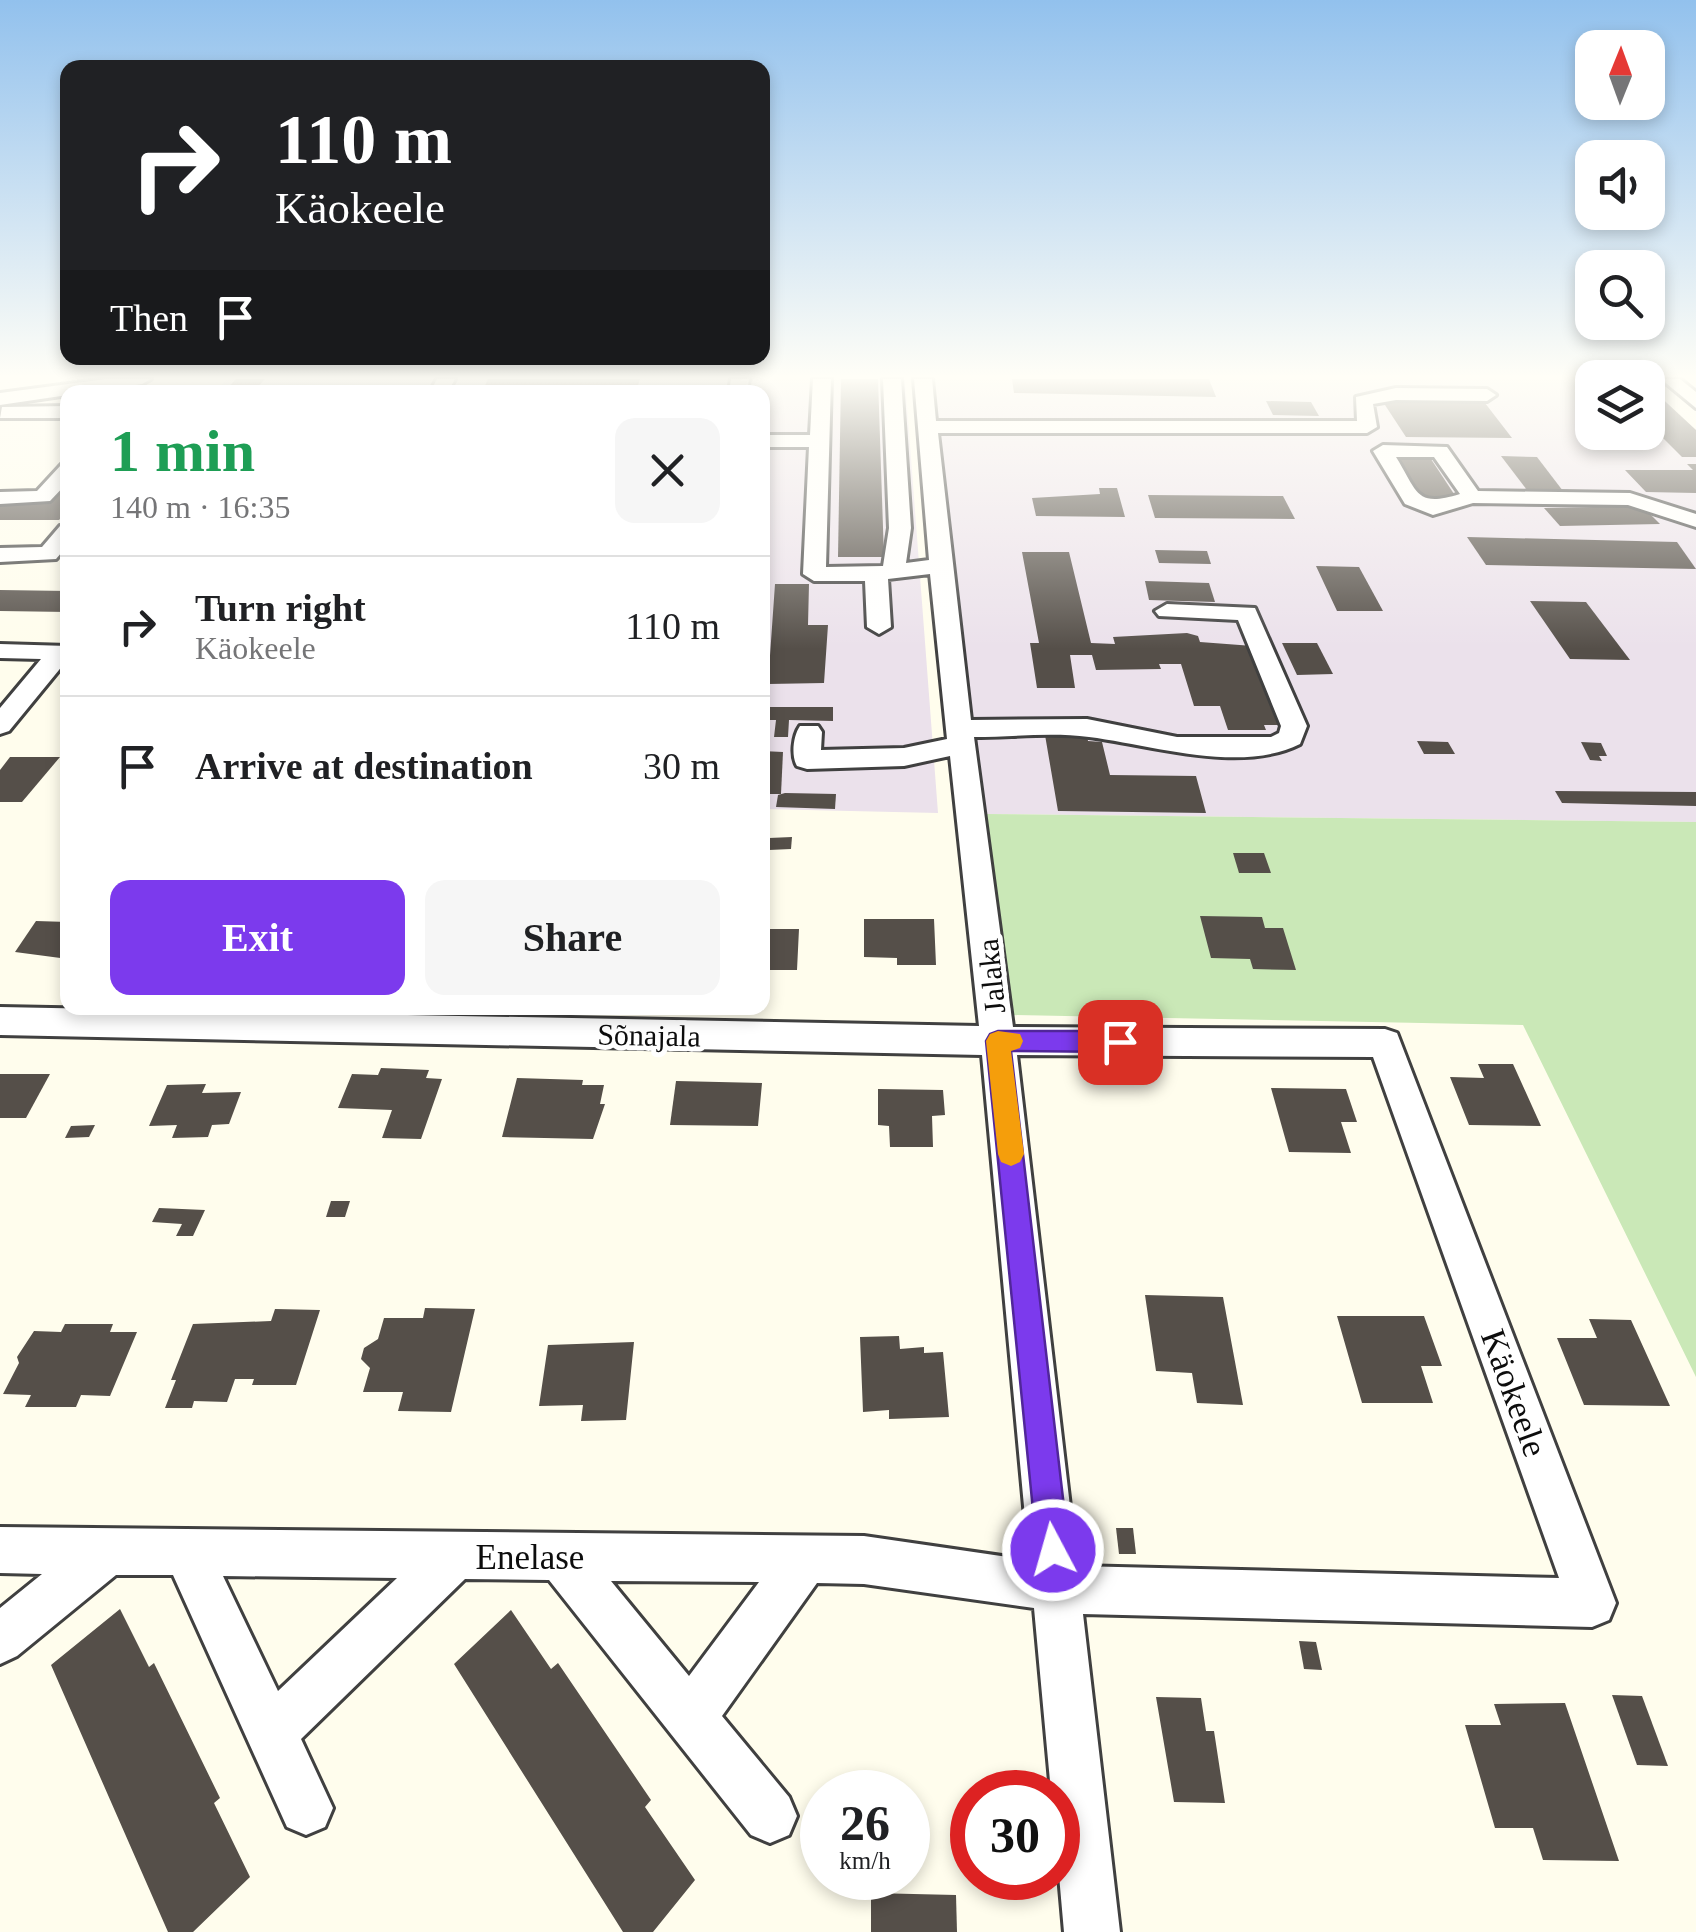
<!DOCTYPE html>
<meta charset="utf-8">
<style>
:root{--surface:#fff;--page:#f6f6f6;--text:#202124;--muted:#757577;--line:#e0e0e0;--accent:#7c3aed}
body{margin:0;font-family:"Times New Roman",serif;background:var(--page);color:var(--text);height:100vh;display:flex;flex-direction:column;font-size:38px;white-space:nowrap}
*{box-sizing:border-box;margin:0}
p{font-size:32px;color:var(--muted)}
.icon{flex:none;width:55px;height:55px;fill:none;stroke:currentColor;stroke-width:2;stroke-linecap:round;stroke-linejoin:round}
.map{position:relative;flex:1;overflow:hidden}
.sheet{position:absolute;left:60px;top:385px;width:710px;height:630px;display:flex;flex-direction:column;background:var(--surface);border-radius:20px;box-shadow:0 5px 15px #0003}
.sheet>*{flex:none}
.hud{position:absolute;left:60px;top:60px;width:710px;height:305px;border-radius:20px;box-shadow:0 5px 15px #0003;background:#202124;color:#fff;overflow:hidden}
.needle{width:65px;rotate:1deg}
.fabs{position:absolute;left:1575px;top:30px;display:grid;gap:20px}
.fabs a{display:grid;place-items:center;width:90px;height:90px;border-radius:20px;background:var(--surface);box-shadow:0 5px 15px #0003;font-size:50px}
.speed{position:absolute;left:800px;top:1770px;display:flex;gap:20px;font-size:50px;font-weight:700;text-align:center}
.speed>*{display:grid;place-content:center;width:130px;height:130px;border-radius:50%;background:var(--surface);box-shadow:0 5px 15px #0003;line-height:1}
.speed small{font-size:25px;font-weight:400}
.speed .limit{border:15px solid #d22;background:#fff;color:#111}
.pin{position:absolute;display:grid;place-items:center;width:85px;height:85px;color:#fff;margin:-42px;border-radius:20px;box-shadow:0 5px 15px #0006}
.me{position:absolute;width:110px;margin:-55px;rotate:354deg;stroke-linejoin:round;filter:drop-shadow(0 0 8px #0008)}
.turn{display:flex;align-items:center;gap:35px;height:210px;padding:0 50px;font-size:45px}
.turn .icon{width:130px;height:130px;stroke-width:2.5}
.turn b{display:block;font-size:70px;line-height:85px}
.then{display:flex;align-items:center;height:95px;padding:0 50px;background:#0003;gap:20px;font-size:38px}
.round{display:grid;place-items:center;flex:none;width:105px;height:105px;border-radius:20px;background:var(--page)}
.headline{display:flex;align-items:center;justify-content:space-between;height:170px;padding:0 50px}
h1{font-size:60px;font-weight:600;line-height:75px;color:#1e9e55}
.primary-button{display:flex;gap:20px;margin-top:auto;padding:20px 50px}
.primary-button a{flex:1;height:115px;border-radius:20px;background:var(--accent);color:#fff;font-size:40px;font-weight:600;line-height:115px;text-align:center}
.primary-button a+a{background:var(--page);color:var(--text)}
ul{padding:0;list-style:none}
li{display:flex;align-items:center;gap:30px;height:140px;padding:0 50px;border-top:2px solid var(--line)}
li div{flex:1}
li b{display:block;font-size:38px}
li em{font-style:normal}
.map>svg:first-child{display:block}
.industrial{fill:#ebe1eb}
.green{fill:#cae8b7}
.building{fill:#554f49}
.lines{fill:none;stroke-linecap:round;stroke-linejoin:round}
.minor-casing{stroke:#404040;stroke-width:6}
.minor{fill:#fff;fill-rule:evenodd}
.route{fill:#7c3aed;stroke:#51269a;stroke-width:2.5}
.slow{fill:#f59e0b}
.labels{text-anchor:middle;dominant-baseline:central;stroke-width:10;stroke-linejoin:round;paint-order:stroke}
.street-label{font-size:30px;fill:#0d0d0d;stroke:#fff}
.near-street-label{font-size:35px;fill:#0d0d0d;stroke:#fff}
</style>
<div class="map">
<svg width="1696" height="1932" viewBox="0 0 1696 1932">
<rect width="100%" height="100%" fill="#fffded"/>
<g class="industrial">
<path d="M 227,379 L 905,379 L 938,813 L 763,809 L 762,392 L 215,392 Z"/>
<path d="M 934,379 L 1592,379 L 1592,432 L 1648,432 L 1648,387 L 1696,431 L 1696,822 L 986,814 L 964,656 Z"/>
</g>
<path class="green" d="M 986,814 L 1696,822 L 1696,1377 L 1523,1025 L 1011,1015 Z"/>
<g class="building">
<path d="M 236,379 L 265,379 L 253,392 L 224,392 Z"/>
<path d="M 488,379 L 640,379 L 636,392 L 482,392 Z"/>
<path d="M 841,379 L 878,379 L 884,557 L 838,557 Z"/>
<path d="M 1012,379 L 1209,379 L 1216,397 L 1014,393 Z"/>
<path d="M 373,385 L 422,385 L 418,392 L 368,392 Z"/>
<path d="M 1648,391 L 1654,391 L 1696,430 L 1696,457 L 1682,457 L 1648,423 Z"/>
<path d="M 1266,401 L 1311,402 L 1319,416 L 1273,415 Z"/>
<path d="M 1383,402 L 1485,403 L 1512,438 L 1406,437 Z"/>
<path d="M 1394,455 L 1429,456 L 1456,497 L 1419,496 Z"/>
<path d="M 1501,456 L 1537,457 L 1563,491 L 1527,490 Z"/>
<path d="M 1687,464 L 1696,464 L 1696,493 L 1646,492 L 1625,470 L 1693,470 Z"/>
<path d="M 68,480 L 68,510 L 59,520 L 0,520 L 0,503 L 45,504 Z"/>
<path d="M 1099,488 L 1117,488 L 1125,517 L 1036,516 L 1032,498 L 1100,494 Z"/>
<path d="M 1148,495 L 1283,496 L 1295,519 L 1155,518 Z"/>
<path d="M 1642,506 L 1660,524 L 1560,526 L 1544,508 Z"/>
<path d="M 1467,537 L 1677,542 L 1696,569 L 1486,565 Z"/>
<path d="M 1155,550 L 1207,551 L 1211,564 L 1159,563 Z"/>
<path d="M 1022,552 L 1069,552 L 1091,643 L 1115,644 L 1113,637 L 1187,633 L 1198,636 L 1200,642 L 1253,646 L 1285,725 L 1264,725 L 1266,730 L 1228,730 L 1220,706 L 1194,706 L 1181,664 L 1159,664 L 1161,669 L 1096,670 L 1092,655 L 1070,655 L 1075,688 L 1037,688 L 1030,643 L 1039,643 Z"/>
<path d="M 1316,566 L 1359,567 L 1383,611 L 1337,611 Z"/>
<path d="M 1145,581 L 1209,583 L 1215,602 L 1149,600 Z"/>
<path d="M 775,584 L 809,584 L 808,625 L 828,625 L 824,683 L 768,684 Z"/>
<path d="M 0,590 L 68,591 L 68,612 L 0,611 Z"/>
<path d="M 1530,601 L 1586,602 L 1630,660 L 1570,659 Z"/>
<path d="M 1282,643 L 1317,643 L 1333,674 L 1297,675 Z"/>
<path d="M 763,707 L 833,707 L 833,721 L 789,720 L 788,737 L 774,737 L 776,720 L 762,720 Z"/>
<path d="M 1045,735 L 1087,735 L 1088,741 L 1102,742 L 1110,775 L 1196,776 L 1206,813 L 1058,811 Z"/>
<path d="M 1417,741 L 1448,742 L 1455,754 L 1424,754 Z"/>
<path d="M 1581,742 L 1601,743 L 1607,756 L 1599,756 L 1602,761 L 1590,760 Z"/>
<path d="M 762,751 L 783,752 L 781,794 L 762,794 Z"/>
<path d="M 10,757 L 60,757 L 22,802 L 0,802 L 0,770 Z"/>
<path d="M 1555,791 L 1696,792 L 1696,806 L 1562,803 Z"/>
<path d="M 785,793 L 836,794 L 835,809 L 776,807 L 778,795 Z"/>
<path d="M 792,837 L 791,849 L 769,850 L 769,838 Z"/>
<path d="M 1233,853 L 1264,853 L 1271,873 L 1239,873 Z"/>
<path d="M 1200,916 L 1262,917 L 1265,928 L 1283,928 L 1296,970 L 1253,969 L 1250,959 L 1211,958 Z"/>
<path d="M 864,919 L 934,919 L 936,965 L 897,965 L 897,958 L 864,957 Z"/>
<path d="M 36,921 L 68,922 L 68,959 L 15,952 Z"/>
<path d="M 762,924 L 770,924 L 770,929 L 799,929 L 797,970 L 762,970 Z"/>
<path d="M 1478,1064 L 1513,1064 L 1541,1126 L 1469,1125 L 1450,1077 L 1484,1078 Z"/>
<path d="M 381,1068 L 429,1070 L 426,1078 L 442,1079 L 421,1139 L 382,1138 L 392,1110 L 338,1108 L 352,1074 L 378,1075 Z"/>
<path d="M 0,1074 L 50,1074 L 26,1118 L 0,1118 Z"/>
<path d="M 517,1078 L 583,1080 L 582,1085 L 604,1085 L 600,1104 L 605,1104 L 593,1139 L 502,1137 Z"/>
<path d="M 676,1081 L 762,1083 L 758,1126 L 670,1125 Z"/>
<path d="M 206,1084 L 202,1093 L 241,1092 L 229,1124 L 212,1125 L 208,1137 L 172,1138 L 177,1125 L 149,1126 L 167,1085 Z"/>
<path d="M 1271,1088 L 1346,1089 L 1357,1122 L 1341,1122 L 1351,1153 L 1289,1152 Z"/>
<path d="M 878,1089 L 943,1090 L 945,1115 L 932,1116 L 933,1147 L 890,1147 L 889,1126 L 878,1125 Z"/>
<path d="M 95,1125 L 89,1137 L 65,1138 L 71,1126 Z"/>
<path d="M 331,1201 L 350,1201 L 345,1217 L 326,1217 Z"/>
<path d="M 159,1208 L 205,1210 L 193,1236 L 176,1236 L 182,1224 L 152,1222 Z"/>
<path d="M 1145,1295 L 1223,1297 L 1243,1405 L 1197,1403 L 1192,1373 L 1156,1371 Z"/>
<path d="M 425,1308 L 475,1309 L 451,1412 L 398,1411 L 403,1392 L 363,1392 L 370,1368 L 361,1359 L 364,1348 L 378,1339 L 384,1318 L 423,1318 Z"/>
<path d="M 275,1309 L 320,1310 L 296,1385 L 252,1385 L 254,1379 L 235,1379 L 227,1402 L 194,1401 L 192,1408 L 165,1408 L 176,1380 L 171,1380 L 193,1324 L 271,1321 Z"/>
<path d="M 1337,1316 L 1424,1316 L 1442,1366 L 1421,1366 L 1433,1403 L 1362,1403 Z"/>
<path d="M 1589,1319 L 1631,1320 L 1670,1406 L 1584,1405 L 1557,1338 L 1597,1338 Z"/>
<path d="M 65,1324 L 113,1324 L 110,1332 L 137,1332 L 110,1396 L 81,1395 L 76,1407 L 25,1407 L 31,1395 L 3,1394 L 19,1363 L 17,1357 L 34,1331 L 61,1332 Z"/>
<path d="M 899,1336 L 900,1349 L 924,1347 L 924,1353 L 943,1352 L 949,1417 L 889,1419 L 889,1410 L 863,1412 L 860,1337 Z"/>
<path d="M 634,1342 L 626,1420 L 581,1421 L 583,1405 L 539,1406 L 548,1345 Z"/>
<path d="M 1116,1528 L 1133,1528 L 1136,1554 L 1119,1554 Z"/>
<path d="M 120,1609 L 149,1667 L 154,1663 L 220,1798 L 214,1803 L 250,1877 L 193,1932 L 168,1932 L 51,1665 Z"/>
<path d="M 511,1610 L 551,1669 L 558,1663 L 651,1800 L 645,1807 L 695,1880 L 653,1932 L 623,1932 L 454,1664 Z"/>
<path d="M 1299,1641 L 1316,1642 L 1322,1670 L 1304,1669 Z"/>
<path d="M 1612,1695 L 1642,1696 L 1668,1766 L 1637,1765 Z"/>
<path d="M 1156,1697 L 1201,1698 L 1206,1731 L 1214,1731 L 1225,1803 L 1174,1802 Z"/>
<path d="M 1565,1703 L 1619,1861 L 1543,1860 L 1533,1828 L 1495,1828 L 1465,1725 L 1501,1725 L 1494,1704 Z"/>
<path d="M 871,1893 L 956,1895 L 957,1932 L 871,1932 Z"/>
</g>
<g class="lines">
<g class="minor-casing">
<g id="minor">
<path d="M 106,379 L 151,379 L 142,384 L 0,405 L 0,393 Z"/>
<path d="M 437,379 L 455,379 L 448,392 L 430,392 Z"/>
<path d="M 731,379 L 749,379 L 747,392 L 729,392 Z"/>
<path d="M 813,379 L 831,379 L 826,567 L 883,566 L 889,528 L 883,379 L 901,379 L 911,528 L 906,563 L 929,560 L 914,379 L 932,379 L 936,421 L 1357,421 L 1356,397 L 1396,388 L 1487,389 L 1496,395 L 1487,401 L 1396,400 L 1373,404 L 1377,427 L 1367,433 L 938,433 L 971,720 L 1087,719 L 1177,737 L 1271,737 L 1279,733 L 1281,726 L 1238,620 L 1159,616 L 1155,611 L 1167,604 L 1255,608 L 1307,726 L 1300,744 C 1241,774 1152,745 1089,737 C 1052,732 1011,737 974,737 L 1013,1027 L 1385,1029 L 1397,1033 L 1616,1603 L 1609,1620 L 1592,1627 L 1083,1614 L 1120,1932 L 1064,1932 L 1058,1864 L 1058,1792 L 1051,1792 L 1034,1608 L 864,1584 L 817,1583 L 722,1716 L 789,1797 L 797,1816 L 789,1835 L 770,1843 L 751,1835 L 549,1580 L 465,1579 L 301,1739 L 333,1808 L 325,1827 L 306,1835 L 287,1827 L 173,1575 L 116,1575 L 17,1656 L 0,1664 L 0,1608 L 42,1574 L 0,1573 L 0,1527 L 864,1536 L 1029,1560 L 982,1055 L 0,1035 L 0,1007 L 979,1026 L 950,756 L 904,766 L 807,769 L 797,766 C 791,756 793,736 800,726 L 818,726 L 822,732 L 821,750 L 904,748 L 947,739 L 930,574 L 888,579 L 891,627 L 879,634 L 867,627 L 865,581 L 814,581 L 803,574 L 809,447 L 762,447 L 762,435 L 810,435 ZM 1017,1055 L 1373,1057 L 1559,1578 L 1077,1566 ZM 223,1576 L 397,1578 L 278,1691 ZM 611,1581 L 759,1582 L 689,1676 Z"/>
<path d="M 1661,379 L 1680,379 L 1696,392 L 1696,408 Z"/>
<path d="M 68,406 L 68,418 L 0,418 L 2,407 Z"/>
<path d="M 1383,445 L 1447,447 L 1478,491 L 1630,493 L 1696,514 L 1696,527 L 1628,505 L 1473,503 L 1433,515 L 1405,504 L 1373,451 ZM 1396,457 L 1434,457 L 1460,494 C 1415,508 1418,492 1396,457 Z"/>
<path d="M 68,463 L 68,482 L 50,501 L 0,504 L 0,492 L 37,491 L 61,465 Z"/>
<path d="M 68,525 L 68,545 L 56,559 L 0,562 L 0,548 L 42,547 L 60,526 Z"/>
<path d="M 0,644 L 68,646 L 68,659 L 9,731 L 0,734 L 0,708 L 41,659 L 0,658 Z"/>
</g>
</g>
<use href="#minor" class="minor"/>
</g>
<linearGradient id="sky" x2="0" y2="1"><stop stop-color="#92c1ed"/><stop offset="0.58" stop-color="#fffef7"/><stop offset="1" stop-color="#fffef7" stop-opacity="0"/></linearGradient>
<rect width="1696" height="649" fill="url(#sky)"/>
<path class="route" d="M 998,1031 L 1120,1031 L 1129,1034 L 1133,1042 L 1129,1049 L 1120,1052 L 1011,1051 L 1069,1550 L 1065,1562 L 1053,1566 L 1041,1562 L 1037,1550 L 986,1041 L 990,1034 Z"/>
<path class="slow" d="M 998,1031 L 1020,1034 L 1023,1041 L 1020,1048 L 1011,1051 L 1024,1154 L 1020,1162 L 1011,1166 L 1001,1162 L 998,1154 L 986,1041 L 990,1034 Z"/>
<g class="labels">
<g class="street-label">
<text transform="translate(991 976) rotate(-96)">Jalaka</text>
<text transform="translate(649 1035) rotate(1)">Sõnajala</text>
</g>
<g class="near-street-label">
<text transform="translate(1514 1393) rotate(70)">Käokeele</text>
<text x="530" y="1557">Enelase</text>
</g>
</g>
</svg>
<div class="fabs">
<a><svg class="needle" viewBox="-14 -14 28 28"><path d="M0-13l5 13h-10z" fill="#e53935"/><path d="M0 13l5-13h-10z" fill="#757577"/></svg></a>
<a><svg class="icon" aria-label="sound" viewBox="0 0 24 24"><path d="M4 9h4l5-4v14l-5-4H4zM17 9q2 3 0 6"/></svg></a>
<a><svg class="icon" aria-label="search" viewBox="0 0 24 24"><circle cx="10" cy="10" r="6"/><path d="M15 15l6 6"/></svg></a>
<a><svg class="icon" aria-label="layers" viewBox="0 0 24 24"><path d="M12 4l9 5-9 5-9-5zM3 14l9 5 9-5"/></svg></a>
</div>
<div class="speed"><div>26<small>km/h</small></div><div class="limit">30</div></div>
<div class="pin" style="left:1120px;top:1042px;background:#d93025"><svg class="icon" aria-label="arrive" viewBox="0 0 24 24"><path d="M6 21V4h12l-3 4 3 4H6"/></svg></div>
<svg class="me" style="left:1053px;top:1550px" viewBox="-20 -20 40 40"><circle r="17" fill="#7c3aed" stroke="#fff" stroke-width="3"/><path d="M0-11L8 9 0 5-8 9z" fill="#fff"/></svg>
<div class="hud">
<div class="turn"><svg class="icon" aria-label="right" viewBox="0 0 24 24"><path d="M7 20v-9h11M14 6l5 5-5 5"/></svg><div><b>110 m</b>Käokeele</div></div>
<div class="then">Then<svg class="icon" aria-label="arrive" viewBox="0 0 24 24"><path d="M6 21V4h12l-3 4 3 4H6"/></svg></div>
</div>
<section class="sheet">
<div class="headline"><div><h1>1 min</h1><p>140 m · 16:35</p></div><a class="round"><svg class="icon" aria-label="close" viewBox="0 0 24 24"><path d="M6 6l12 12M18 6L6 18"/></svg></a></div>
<ul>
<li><svg class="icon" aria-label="right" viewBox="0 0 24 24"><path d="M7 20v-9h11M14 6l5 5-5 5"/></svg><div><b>Turn right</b><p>Käokeele</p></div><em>110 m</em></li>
<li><svg class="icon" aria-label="arrive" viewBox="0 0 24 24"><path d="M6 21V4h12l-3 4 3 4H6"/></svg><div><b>Arrive at destination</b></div><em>30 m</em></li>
</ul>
<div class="primary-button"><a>Exit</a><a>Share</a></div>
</section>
</div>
